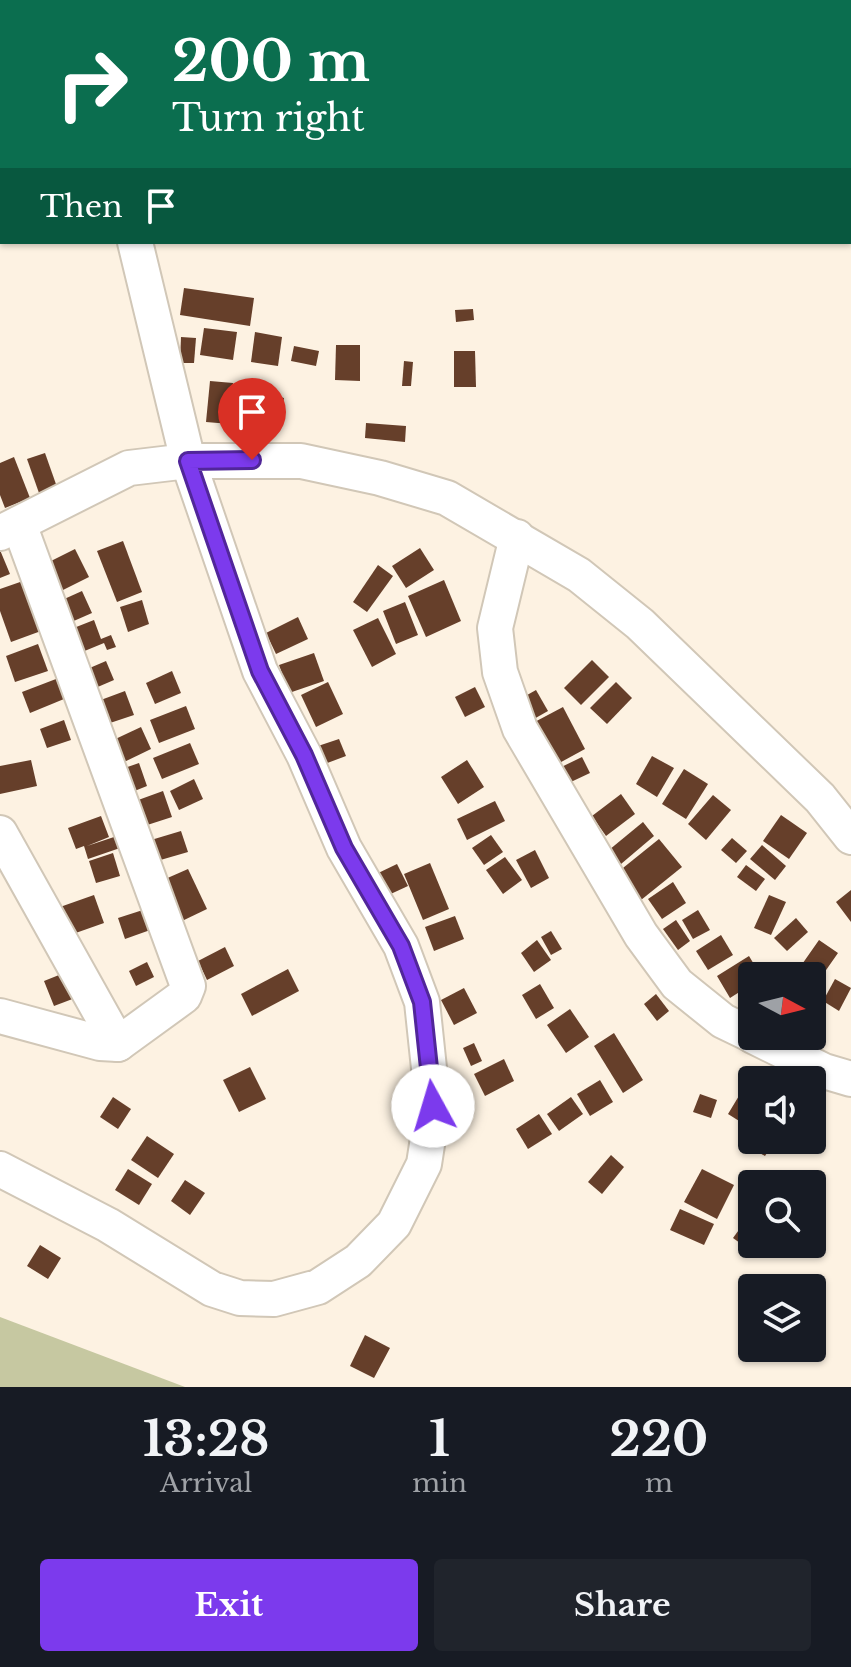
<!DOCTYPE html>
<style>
:root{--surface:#171b24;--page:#20242c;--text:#f1f3f6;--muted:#9ea1a6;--accent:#7c3aed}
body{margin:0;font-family:"Libre Baskerville",serif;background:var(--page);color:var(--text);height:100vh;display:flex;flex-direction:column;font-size:30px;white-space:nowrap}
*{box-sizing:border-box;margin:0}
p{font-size:26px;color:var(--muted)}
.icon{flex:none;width:44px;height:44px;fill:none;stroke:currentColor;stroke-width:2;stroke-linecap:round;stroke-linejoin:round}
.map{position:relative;height:1387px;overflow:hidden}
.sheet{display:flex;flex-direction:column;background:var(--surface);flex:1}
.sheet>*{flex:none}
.banner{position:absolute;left:0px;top:0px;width:852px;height:244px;box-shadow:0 2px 6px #0004;background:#0b6e4f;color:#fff;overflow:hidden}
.needle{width:52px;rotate:97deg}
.controls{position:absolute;left:738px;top:962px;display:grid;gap:16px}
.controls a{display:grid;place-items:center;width:88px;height:88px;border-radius:8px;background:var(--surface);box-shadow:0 2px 6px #0004;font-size:40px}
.pin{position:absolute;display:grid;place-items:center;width:68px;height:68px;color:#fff;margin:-82px -34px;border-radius:50% 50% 50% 0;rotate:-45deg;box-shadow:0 0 8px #0007}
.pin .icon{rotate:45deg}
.me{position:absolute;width:88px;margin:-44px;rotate:354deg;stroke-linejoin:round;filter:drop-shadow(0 0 6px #0008)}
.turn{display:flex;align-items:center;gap:28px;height:168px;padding:0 40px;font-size:36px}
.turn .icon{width:104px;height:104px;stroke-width:2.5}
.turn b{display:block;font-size:56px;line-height:68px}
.then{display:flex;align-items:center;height:76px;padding:0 40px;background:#0003;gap:16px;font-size:30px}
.eta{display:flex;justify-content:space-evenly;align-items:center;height:136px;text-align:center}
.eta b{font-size:48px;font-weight:700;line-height:56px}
.cta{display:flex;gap:16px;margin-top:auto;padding:16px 40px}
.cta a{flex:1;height:92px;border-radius:8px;background:var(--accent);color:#fff;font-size:32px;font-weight:700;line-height:92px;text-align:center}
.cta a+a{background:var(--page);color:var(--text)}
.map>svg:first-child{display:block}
.green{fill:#c6c8a1}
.building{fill:#663f2a}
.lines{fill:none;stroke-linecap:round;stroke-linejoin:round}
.minor-casing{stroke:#d1c7b7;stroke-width:38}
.minor{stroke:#fff;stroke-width:34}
.route-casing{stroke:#51269a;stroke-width:20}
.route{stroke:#7c3aed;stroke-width:14}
</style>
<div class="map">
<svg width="851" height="1387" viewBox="0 0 851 1387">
<rect width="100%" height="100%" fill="#fdf2e2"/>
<path class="green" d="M 0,1317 L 185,1387 L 0,1387 Z"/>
<g class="building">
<path d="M 184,288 L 254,298 L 250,326 L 180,315 Z"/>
<path d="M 473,309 L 474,320 L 456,322 L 455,310 Z"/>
<path d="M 204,328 L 237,332 L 233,360 L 200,355 Z"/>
<path d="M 255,332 L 282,337 L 278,366 L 251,362 Z"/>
<path d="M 181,337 L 196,338 L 194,363 L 180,363 Z"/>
<path d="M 336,345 L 360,345 L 360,381 L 335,380 Z"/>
<path d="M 294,346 L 319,351 L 316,366 L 291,361 Z"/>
<path d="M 454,351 L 475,351 L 476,387 L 454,387 Z"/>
<path d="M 404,361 L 413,362 L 411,386 L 402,386 Z"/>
<path d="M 210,381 L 233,383 L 230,424 L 206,422 Z"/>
<path d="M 245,389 L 284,398 L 278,422 L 240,414 Z"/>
<path d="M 366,423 L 406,426 L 405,442 L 365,438 Z"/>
<path d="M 45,453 L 57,487 L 39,493 L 27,459 Z"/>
<path d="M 14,457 L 30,498 L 5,508 L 0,495 L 0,463 Z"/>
<path d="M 123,541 L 142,592 L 117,602 L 97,551 Z"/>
<path d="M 420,548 L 434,570 L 406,588 L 392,566 Z"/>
<path d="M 75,549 L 89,577 L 53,595 L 39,567 Z"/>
<path d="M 0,550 L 10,574 L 0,578 Z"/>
<path d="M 378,565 L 393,576 L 367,612 L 353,602 Z"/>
<path d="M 444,580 L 461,621 L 426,637 L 408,596 Z"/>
<path d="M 23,581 L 41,631 L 11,642 L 0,611 L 0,589 Z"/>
<path d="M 82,591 L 92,613 L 60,627 L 51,605 Z"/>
<path d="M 142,600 L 149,624 L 128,632 L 120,607 Z"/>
<path d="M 405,602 L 418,635 L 396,644 L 383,611 Z"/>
<path d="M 298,617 L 308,639 L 276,654 L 266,633 Z"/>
<path d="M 378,618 L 396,654 L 372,667 L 353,630 Z"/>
<path d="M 94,620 L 101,639 L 111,635 L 116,647 L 107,650 L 104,643 L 70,657 L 61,633 Z"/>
<path d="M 38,644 L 48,671 L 15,682 L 6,656 Z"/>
<path d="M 314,653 L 324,681 L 289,693 L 279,665 Z"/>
<path d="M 592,660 L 609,677 L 581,705 L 564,688 Z"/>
<path d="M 106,661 L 114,680 L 86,692 L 78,673 Z"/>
<path d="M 172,671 L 181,693 L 155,704 L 146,683 Z"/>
<path d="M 56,679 L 64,699 L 30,713 L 22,692 Z"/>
<path d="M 328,682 L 343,714 L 316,727 L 301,695 Z"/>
<path d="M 616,682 L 632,698 L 607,724 L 590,708 Z"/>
<path d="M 475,687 L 485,707 L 465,717 L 455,697 Z"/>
<path d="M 536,690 L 548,711 L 525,724 L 513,703 Z"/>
<path d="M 125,691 L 134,715 L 98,727 L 90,704 Z"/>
<path d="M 186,706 L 195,729 L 159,743 L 150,720 Z"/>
<path d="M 563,707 L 585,749 L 552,767 L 529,725 Z"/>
<path d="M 64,720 L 71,740 L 47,748 L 40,729 Z"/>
<path d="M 141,727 L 151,749 L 120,764 L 109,742 Z"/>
<path d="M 339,739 L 346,756 L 322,765 L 315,747 Z"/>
<path d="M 190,743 L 199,764 L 162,779 L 153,758 Z"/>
<path d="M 652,756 L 674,768 L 657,797 L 636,784 Z"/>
<path d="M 582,757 L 590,773 L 556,789 L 549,773 Z"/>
<path d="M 31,760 L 37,786 L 0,794 L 0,766 Z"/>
<path d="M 467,760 L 484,787 L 458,804 L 441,777 Z"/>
<path d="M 139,763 L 147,786 L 122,796 L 113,772 Z"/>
<path d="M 684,769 L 708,784 L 686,819 L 662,804 Z"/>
<path d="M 194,779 L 203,799 L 179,810 L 170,791 Z"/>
<path d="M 163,791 L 172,817 L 138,828 L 130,803 Z"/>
<path d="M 621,794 L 635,814 L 606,836 L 592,816 Z"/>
<path d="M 713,795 L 731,810 L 706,840 L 688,824 Z"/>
<path d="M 495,801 L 505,821 L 467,840 L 457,819 Z"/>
<path d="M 781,815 L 807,833 L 789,859 L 763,841 Z"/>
<path d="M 101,816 L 109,837 L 87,846 L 117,836 L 120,848 L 88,859 L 84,846 L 76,849 L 68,828 Z"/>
<path d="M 643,822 L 654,836 L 621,864 L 609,850 Z"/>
<path d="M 181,831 L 188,852 L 157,861 L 151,840 Z"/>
<path d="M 491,835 L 503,852 L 484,865 L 472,848 Z"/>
<path d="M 732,838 L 747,851 L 736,863 L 721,850 Z"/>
<path d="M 659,839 L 682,867 L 641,900 L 618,872 Z"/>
<path d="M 762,845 L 786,866 L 775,880 L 750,859 Z"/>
<path d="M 535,850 L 549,878 L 531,888 L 516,860 Z"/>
<path d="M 113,853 L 120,876 L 96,883 L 89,861 Z"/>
<path d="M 505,857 L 522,880 L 503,894 L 486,870 Z"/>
<path d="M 430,863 L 449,909 L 423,920 L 404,874 Z"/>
<path d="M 397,864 L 408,886 L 382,898 L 372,876 Z"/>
<path d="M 746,865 L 765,879 L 756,891 L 737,877 Z"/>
<path d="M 188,869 L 207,909 L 182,921 L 163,880 Z"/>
<path d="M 673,882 L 686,903 L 662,919 L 648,899 Z"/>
<path d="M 851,890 L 851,922 L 836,902 Z"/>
<path d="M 94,895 L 104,923 L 70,935 L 60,907 Z"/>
<path d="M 769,895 L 786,902 L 771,935 L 754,928 Z"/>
<path d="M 146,909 L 153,929 L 125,939 L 118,918 Z"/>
<path d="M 698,910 L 710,930 L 693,939 L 682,920 Z"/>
<path d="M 455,916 L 464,939 L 434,951 L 425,927 Z"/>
<path d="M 796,918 L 808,932 L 787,951 L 774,938 Z"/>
<path d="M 676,920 L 690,941 L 678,950 L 663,929 Z"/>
<path d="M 551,931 L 562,949 L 551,955 L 541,937 Z"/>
<path d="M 721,935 L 733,955 L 708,970 L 696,951 Z"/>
<path d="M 537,940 L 551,960 L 534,972 L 521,953 Z"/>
<path d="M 819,940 L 838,953 L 817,983 L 812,976 L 798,970 Z"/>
<path d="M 225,947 L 234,966 L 207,980 L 198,961 Z"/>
<path d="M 749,956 L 761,976 L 752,976 L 752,984 L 730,998 L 717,976 Z"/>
<path d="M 147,962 L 154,977 L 136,986 L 129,971 Z"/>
<path d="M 74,969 L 83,995 L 54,1006 L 44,981 Z"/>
<path d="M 288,969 L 299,991 L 252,1016 L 241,994 Z"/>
<path d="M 835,979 L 851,988 L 839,1011 L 823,1001 Z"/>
<path d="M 540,984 L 554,1008 L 536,1019 L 522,995 Z"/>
<path d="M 464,988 L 477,1013 L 454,1025 L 441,1000 Z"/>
<path d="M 656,994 L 669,1011 L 657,1021 L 644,1004 Z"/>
<path d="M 570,1009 L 589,1037 L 566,1053 L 547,1025 Z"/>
<path d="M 614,1033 L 643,1080 L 623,1093 L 594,1046 Z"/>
<path d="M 474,1043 L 482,1061 L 471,1066 L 463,1048 Z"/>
<path d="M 504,1059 L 514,1081 L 485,1096 L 474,1074 Z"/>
<path d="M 250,1067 L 266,1099 L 239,1112 L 223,1080 Z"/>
<path d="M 754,1071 L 769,1080 L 752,1080 L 752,1129 L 728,1114 Z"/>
<path d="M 600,1080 L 613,1102 L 590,1116 L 577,1094 Z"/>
<path d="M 700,1094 L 717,1100 L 711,1118 L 693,1112 Z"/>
<path d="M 113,1097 L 131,1109 L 118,1129 L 100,1117 Z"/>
<path d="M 571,1097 L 583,1114 L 559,1131 L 547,1114 Z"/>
<path d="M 539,1114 L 552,1134 L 528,1149 L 516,1129 Z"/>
<path d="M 147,1136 L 174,1154 L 158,1178 L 131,1160 Z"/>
<path d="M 758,1140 L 775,1140 L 765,1156 L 753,1149 Z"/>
<path d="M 611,1155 L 624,1167 L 602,1194 L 588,1182 Z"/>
<path d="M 128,1169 L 152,1184 L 139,1205 L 115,1190 Z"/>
<path d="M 702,1169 L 734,1185 L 717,1219 L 684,1202 Z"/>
<path d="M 185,1180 L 205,1193 L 190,1215 L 171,1201 Z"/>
<path d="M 680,1209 L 714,1224 L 704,1245 L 670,1230 Z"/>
<path d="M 752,1212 L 752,1241 L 747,1248 L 733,1238 Z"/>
<path d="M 40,1245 L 61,1258 L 48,1279 L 27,1266 Z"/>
<path d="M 365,1335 L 390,1348 L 374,1378 L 350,1366 Z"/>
</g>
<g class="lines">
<g class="minor-casing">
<g id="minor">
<path d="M 87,0 L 88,2"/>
<path d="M 0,533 L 129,468 L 188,461 L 301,461 L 380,478 L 447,498 L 579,575 L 640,624 L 820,798 L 851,837"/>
<path d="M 517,537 L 495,628 L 500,672 L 520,729 L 641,935 L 677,984 L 723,1021 L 752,1035"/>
<path d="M 0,833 L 118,1044"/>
<path d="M 0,1016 L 100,1043 L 118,1044 L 184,996 L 188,986 L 19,524"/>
<path d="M 753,1036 L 824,1071 L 851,1079"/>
<path d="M 0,1169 L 108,1225 L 212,1289 L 240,1298 L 274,1299 L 318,1287 L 358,1261 L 394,1224 L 424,1164 L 433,1106 L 422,1002 L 401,946 L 344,848 L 304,755 L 260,671 L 188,461 L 135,242"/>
</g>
</g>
<use href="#minor" class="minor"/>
</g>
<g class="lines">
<g class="route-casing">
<path id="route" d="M 252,460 L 188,461 L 260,671 L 304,755 L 344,848 L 401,946 L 422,1002 L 433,1106"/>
</g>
<use href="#route" class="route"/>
</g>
</svg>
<div class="controls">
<a><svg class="needle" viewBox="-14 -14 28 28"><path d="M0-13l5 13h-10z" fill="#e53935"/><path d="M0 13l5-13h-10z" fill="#9ea1a6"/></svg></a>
<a><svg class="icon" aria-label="sound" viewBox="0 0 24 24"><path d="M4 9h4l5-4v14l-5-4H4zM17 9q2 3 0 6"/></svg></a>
<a><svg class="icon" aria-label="search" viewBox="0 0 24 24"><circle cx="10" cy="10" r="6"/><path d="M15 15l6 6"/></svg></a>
<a><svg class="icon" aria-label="layers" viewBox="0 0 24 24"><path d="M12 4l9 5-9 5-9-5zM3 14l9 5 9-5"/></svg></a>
</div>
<div class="pin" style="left:252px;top:460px;background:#d93025"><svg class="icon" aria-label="arrive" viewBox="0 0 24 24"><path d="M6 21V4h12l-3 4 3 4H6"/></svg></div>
<svg class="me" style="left:433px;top:1106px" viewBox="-20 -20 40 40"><circle r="19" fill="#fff"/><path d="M0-13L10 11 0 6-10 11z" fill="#7c3aed"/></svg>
<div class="banner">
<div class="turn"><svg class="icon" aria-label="right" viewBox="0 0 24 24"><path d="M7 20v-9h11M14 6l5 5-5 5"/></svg><div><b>200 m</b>Turn right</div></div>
<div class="then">Then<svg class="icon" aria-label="arrive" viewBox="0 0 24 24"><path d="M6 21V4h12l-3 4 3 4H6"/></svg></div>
</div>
</div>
<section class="sheet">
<div class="eta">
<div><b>13:28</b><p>Arrival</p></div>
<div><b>1</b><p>min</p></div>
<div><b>220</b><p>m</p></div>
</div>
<div class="cta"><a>Exit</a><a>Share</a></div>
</section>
